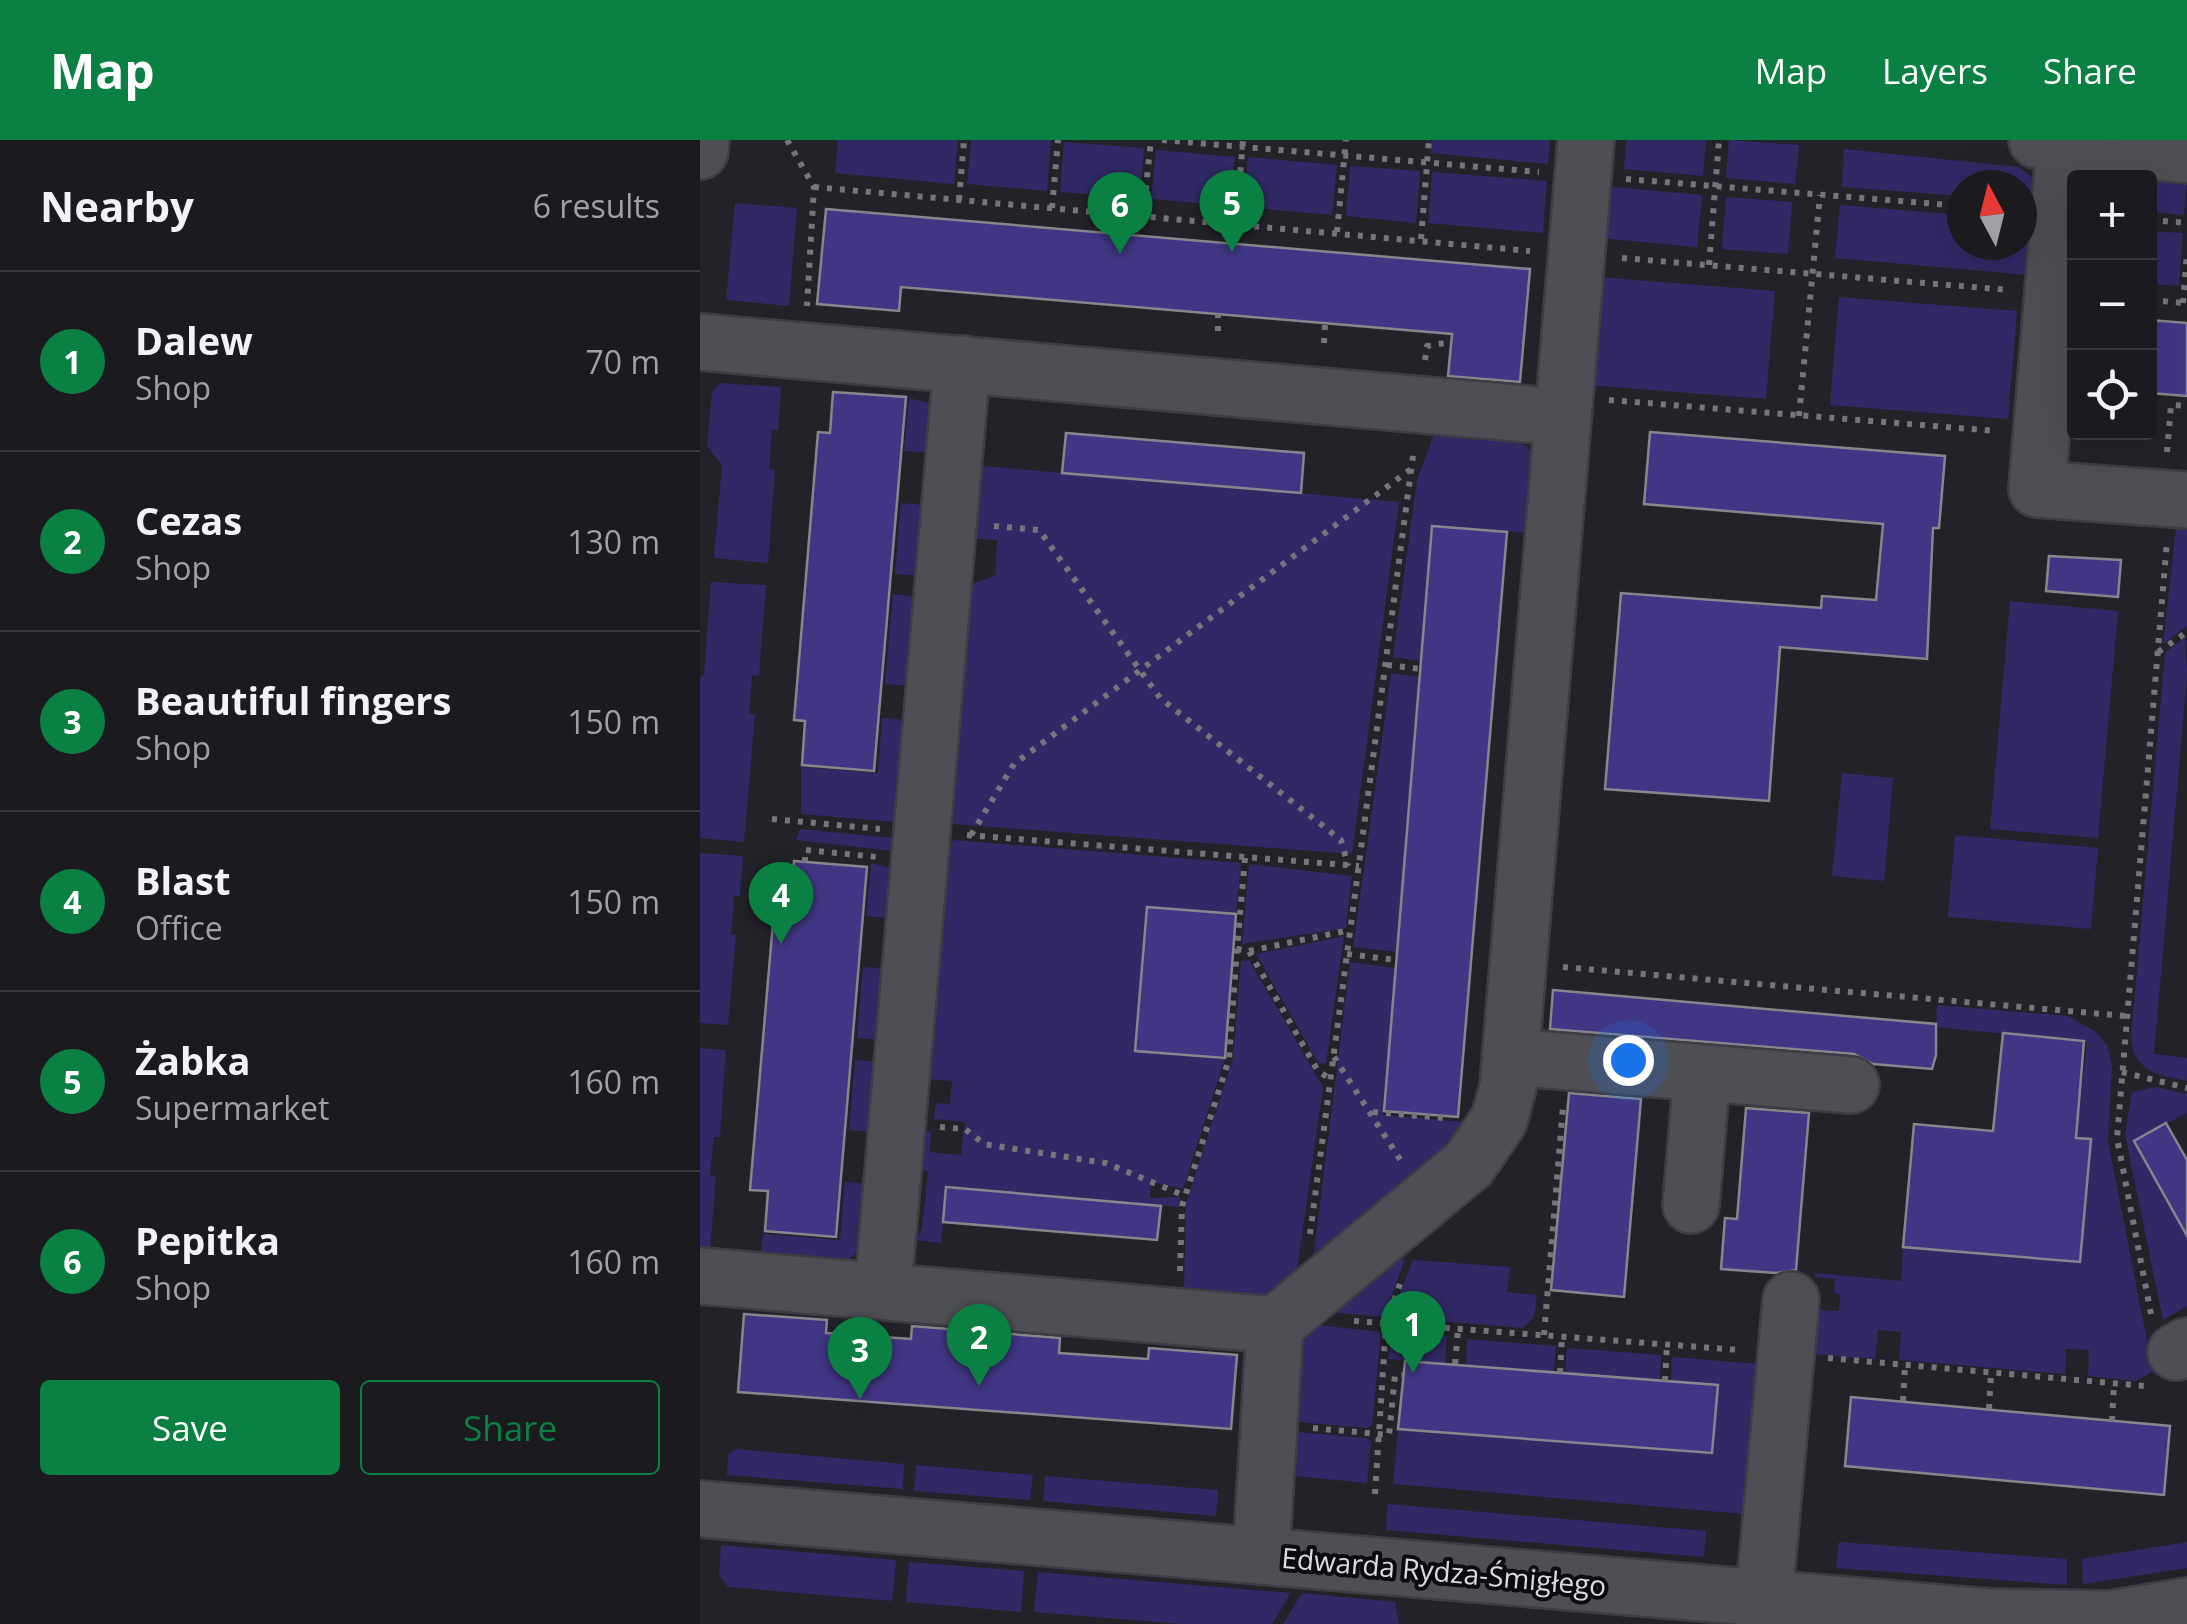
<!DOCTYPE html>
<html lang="en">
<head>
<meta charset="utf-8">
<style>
  :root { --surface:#1a1a1f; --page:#27272c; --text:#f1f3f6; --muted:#9fa1a4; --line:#38383d; --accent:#0b8043 }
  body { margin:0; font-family:"Open Sans",sans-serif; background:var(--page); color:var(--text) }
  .controls { position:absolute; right:30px; top:30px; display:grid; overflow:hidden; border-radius:10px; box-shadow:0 10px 40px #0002 }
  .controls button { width:90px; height:90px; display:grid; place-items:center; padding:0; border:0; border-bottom:2px solid var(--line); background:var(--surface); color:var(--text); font:50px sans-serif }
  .compass { position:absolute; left:1247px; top:30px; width:90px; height:90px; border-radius:50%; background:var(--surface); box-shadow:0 10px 40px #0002; rotate:353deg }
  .you { position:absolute; left:928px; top:920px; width:35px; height:35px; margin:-25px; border:8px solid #fff; border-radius:50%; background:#1a73e8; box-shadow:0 0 0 15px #1a73e833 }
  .badge { display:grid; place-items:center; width:65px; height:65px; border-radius:50%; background:var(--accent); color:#fff; font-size:32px; font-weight:700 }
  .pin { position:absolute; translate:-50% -82px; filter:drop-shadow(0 2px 5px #0008) }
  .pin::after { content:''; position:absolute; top:52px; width:35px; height:30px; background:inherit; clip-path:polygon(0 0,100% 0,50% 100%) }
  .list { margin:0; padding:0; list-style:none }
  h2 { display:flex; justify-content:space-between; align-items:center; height:130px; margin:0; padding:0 40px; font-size:42px }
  h2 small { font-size:32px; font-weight:400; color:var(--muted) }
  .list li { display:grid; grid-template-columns:65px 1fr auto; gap:30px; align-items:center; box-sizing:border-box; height:180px; padding:0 40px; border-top:2px solid var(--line) }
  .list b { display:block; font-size:38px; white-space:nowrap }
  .list p { margin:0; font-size:32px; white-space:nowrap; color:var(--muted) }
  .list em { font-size:32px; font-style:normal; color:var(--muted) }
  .actions { display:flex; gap:20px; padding:30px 40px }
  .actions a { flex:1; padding:22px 0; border:2px solid var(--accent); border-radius:10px; text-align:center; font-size:35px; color:var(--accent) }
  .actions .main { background:var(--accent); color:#fff }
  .icon { flex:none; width:55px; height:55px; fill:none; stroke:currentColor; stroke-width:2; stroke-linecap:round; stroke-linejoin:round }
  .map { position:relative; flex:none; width:1487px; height:1484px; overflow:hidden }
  header { display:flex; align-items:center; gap:60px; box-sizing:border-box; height:140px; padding:0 50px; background:var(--accent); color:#fff }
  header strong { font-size:48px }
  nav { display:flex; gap:55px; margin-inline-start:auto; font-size:35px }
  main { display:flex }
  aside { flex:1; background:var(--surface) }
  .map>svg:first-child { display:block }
  .green { fill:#312965 }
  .building { fill:#413684; stroke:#86868e; stroke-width:2.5 }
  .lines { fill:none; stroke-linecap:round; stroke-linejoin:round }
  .minor-casing { stroke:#3e3d43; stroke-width:60 }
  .path { stroke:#75757b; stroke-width:6; stroke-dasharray:5 8; stroke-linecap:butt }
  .minor { stroke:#4e4e55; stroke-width:55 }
  .labels { text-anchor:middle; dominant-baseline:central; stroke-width:8; stroke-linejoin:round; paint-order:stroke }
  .street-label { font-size:28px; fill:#dcdce0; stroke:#0c0c0f }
</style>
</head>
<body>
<header>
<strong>Map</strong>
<nav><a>Map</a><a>Layers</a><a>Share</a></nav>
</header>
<main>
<aside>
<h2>Nearby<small>6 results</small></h2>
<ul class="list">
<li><span class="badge">1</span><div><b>Dalew</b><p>Shop</p></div><em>70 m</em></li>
<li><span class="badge">2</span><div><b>Cezas</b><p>Shop</p></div><em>130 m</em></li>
<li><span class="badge">3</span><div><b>Beautiful fingers</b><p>Shop</p></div><em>150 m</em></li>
<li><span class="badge">4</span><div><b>Blast</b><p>Office</p></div><em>150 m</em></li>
<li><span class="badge">5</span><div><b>Żabka</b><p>Supermarket</p></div><em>160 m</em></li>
<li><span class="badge">6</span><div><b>Pepitka</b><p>Shop</p></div><em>160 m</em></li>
</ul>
<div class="actions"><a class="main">Save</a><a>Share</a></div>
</aside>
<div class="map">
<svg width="1487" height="1484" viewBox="0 0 1487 1484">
  <rect width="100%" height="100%" fill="#222229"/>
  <g class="green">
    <polygon points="138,0 258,0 254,44 135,33"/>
    <polygon points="271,0 351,0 347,51 267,44"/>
    <polygon points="732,0 850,0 848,24 731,13"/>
    <polygon points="926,0 1006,0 1003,36 924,29"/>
    <polygon points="1029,0 1099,5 1095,44 1026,38"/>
    <polygon points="364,2 444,8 440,58 360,52"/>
    <polygon points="1144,9 1319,27 1335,40 1336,62 1322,61 1322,45 1262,45 1262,56 1142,47"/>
    <polygon points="456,10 535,17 531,66 451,59"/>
    <polygon points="548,17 637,25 632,75 543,67"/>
    <polygon points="650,26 720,31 716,83 646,76"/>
    <polygon points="732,32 847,41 843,93 728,83"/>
    <polygon points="1411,34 1487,40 1484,75 1450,72 1450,38 1395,38"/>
    <polygon points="903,46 1002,55 997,107 899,98"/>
    <polygon points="1026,57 1092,62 1088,114 1022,109"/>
    <polygon points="35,63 97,68 89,166 26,160"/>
    <polygon points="1140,65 1262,75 1262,105 1322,105 1322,80 1332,81 1328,135 1135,118"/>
    <polygon points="1450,91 1483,93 1479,146 1450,144"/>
    <polygon points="897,137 1075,151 1066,259 888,245"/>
    <polygon points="1139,157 1317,171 1308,279 1130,265"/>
    <polygon points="20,243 81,247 78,290 72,290 69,329 75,330 68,423 14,418 22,325 7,306 12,252"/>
    <polygon points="209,258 232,264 229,313 204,311"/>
    <path d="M736 289C767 292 814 287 833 314V393L732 386 721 521 693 517 717 340Z"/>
    <polygon points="282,326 699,362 652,714 253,684 271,444 295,436 297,400 277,399"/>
    <polygon points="201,363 225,365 219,436 195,434"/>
    <polygon points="1476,389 1487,390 1487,486 1463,504"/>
    <polygon points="11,442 66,445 59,536 52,535 49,574 55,575 44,702 0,698 0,538 4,535"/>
    <polygon points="193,454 218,457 210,546 185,544"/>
    <polygon points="1310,461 1418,471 1398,698 1290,689"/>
    <path d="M1485 497 1487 536 1454 914 1487 918V941C1459 935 1434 932 1431 898L1465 513Z"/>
    <polygon points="691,533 720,537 697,812 653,807"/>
    <polygon points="182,578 199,579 206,588 199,679 195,682 101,674 101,627 178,633"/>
    <polygon points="1142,633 1193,638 1184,741 1132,736"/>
    <polygon points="100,689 192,698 197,703 193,711 96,700"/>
    <polygon points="1255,695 1398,708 1391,789 1248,777"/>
    <polygon points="254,700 541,723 536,774 447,768 435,911 525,918 483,1049 451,1042 450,1058 481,1057 478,1067 247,1047 241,1103 216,1100 222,1088 228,1031 221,1030 224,992 231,992 230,1012 261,1015 265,982 234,979 236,963 250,964 252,941 228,939 249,704"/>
    <polygon points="0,713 43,716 40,756 34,756 31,794 36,795 28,885 0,883"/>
    <polygon points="171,723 195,729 191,778 166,776"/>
    <polygon points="549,724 652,736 646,788 542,804"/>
    <polygon points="644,796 626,923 619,924 556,814"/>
    <polygon points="549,820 623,947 596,1138 571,1158 484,1150 486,1063 533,919 541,821"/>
    <polygon points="650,822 695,828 683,975 776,983 612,1129"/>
    <polygon points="163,827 187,829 181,900 157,898"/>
    <polygon points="1237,865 1368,876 1396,892 1407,905 1412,924 1408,1001 1453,1231 1436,1241 1388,1236 1389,1210 1366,1209 1365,1234 1199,1220 1201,1192 1178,1190 1175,1219 1112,1214 1116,1170 1139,1171 1140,1155 1134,1153 1135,1139 1115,1137 1115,1133 1201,1141 1203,1107 1380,1121 1390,999 1376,998 1387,902 1236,887"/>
    <polygon points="0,908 26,910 20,997 14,997 10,1035 16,1036 10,1111 0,1111"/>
    <polygon points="155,920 179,922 173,992 149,990"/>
    <polygon points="1456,947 1487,954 1487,973 1434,1001 1487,1096 1487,1166 1463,1180 1425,995 1432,952"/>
    <path d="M145 1042 169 1044C166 1071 171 1110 143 1123L68 1117 61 1110 63 1094 140 1100Z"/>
    <polygon points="705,1119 684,1177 609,1170 669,1121"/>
    <polygon points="713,1120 810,1127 807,1152 837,1155 834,1177 823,1188 691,1177"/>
    <polygon points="608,1184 681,1192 672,1285 667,1288 597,1282 601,1208"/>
    <polygon points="693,1191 747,1196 745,1224 688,1219"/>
    <polygon points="767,1199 856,1206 854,1232 766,1225"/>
    <polygon points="867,1208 961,1215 960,1240 865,1233"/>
    <polygon points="972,1217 1058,1224 1044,1374 693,1344 698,1289 1012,1313 1018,1245 971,1241"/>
    <polygon points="597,1292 666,1298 671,1301 667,1343 595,1336"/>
    <polygon points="36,1309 204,1324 203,1349 27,1335 28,1314"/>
    <polygon points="216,1325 333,1335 330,1360 214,1351"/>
    <polygon points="345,1336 518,1350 516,1376 343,1361"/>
    <polygon points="688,1364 1006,1391 1004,1417 686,1390"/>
    <polygon points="1139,1402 1367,1419 1367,1445 1136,1428"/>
    <polygon points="1487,1402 1487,1428 1383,1444 1382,1419"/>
    <polygon points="21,1405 196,1420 192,1461 28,1447 19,1434"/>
    <polygon points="209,1422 324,1431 321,1472 206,1462"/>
    <polygon points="338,1432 591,1453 572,1484 481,1484 334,1472"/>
    <polygon points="602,1453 695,1462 699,1484 583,1484"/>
  </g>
  <g class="building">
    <polygon points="126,69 830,129 820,242 748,236 752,194 201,147 199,171 117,164"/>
    <polygon points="1450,180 1487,183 1487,256 1450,253"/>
    <polygon points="133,252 206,257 174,631 102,625 105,581 94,580 118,292 130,293"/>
    <polygon points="950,292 1245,316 1239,388 1233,388 1227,519 1080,507 1069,661 905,649 921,453 1121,468 1122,456 1176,460 1183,384 944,364"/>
    <polygon points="366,293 604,313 601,353 362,333"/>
    <polygon points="732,386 807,392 758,977 684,971"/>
    <polygon points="1349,416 1421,420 1418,457 1346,451"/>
    <polygon points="94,721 167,727 136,1097 65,1091 68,1051 50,1050 75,759 91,760"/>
    <polygon points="447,767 536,774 525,918 435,911"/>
    <polygon points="853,850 1236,884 1236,915 1232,929 1173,924 1154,914 850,889"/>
    <polygon points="1303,893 1384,901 1376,998 1391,999 1380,1122 1203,1107 1214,984 1293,991"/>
    <polygon points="869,953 941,959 924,1157 851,1150"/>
    <polygon points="1046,968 1109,973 1096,1130 1076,1133 1021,1129 1025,1078 1037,1079"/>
    <polygon points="1466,983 1487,1020 1487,1096 1434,1001"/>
    <polygon points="246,1047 461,1066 457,1100 243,1082"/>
    <polygon points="44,1174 127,1180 126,1193 211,1199 212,1186 360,1198 359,1213 448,1219 449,1208 537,1215 531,1289 38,1252"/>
    <polygon points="705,1221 1018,1245 1012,1313 698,1289"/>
    <polygon points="1151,1257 1470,1286 1464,1355 1145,1326"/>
  </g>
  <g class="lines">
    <g class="minor-casing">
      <g id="minor">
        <polyline points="1337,0 1487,15"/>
        <polyline points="1365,3 1337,349 1487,360"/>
        <polyline points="0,11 1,0"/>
        <polyline points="0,202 862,277"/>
        <polyline points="811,917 1151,945"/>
        <polyline points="991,1065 1002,934"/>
        <polyline points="0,1136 575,1185 769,1024 799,980 808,947 886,0"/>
        <polyline points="183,1149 262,224"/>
        <polyline points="1476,1212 1487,1206"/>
        <polyline points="0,1369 1288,1477 1410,1479 1487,1466"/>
        <polyline points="561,1416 575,1185"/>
        <polyline points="1064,1458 1091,1160"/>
      </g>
    </g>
    <g class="path">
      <polyline points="87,0 114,47 107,166"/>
      <polyline points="462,0 839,32"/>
      <polyline points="926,39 1262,66"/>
      <polyline points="114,47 830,111"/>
      <polyline points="259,60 264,0"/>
      <polyline points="352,68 358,0"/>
      <polyline points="443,76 451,0"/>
      <polyline points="1450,80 1487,83"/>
      <polyline points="536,84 543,0"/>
      <polyline points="637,92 646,0"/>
      <polyline points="721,99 729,0"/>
      <polyline points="922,118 1309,150"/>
      <polyline points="1009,125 1019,0"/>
      <polyline points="1450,160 1483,163"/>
      <polyline points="1483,163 1487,113"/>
      <polyline points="518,191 518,174"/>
      <polyline points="624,203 625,184"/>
      <polyline points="725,220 727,206 751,202"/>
      <polyline points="909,260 1296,291"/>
      <polyline points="1099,276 1120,55"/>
      <polyline points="1467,312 1471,265 1487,266"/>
      <polyline points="294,386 339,390 460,558 641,700 648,726"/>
      <polyline points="1458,512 1487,492"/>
      <polyline points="687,525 721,529"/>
      <polyline points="72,679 180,689"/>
      <polyline points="267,695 659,726"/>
      <polyline points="271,695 314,624 711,329"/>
      <polyline points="545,718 537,809 549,811 618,931 630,939"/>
      <polyline points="105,722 105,710 177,717"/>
      <polyline points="549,811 650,790"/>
      <polyline points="647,814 696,820"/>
      <polyline points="863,827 1426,876"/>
      <polyline points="634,917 703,1024"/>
      <polyline points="1422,932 1487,948"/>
      <polyline points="673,972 745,978"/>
      <polyline points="240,987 265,989 284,1004 406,1023 485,1056"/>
      <polyline points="610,1094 714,308"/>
      <polyline points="480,1131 482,1066 529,919 537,809 533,809"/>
      <polyline points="1451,1174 1417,998 1467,401"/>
      <polyline points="654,1181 1040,1210"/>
      <polyline points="844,1195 863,967"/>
      <polyline points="1128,1218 1445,1246"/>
      <polyline points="755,1224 758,1190"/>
      <polyline points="860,1233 862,1196"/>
      <polyline points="965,1241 967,1204"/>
      <polyline points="1203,1261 1205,1227"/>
      <polyline points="1289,1269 1291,1233"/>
      <polyline points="1412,1281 1414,1244"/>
      <polyline points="613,1288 689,1295 695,1235 703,1235"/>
      <polyline points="675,1354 686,1184 700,1144"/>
    </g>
    <use href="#minor" class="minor"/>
  </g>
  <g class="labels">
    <g class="street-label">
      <text transform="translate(744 1431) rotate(5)">Edwarda Rydza-Śmigłego</text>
    </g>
  </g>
</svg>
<div class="controls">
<button>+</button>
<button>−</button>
<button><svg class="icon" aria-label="locate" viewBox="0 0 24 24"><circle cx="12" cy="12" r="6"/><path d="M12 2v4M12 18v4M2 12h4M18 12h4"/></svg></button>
</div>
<svg class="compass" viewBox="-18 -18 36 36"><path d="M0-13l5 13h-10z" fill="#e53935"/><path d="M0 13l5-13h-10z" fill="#9fa1a4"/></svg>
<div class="you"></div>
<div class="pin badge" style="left:713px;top:1233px">1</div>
<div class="pin badge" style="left:279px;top:1246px">2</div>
<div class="pin badge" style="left:160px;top:1259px">3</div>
<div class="pin badge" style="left:81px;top:804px">4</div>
<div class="pin badge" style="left:532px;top:112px">5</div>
<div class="pin badge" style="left:420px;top:114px">6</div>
</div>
</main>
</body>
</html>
